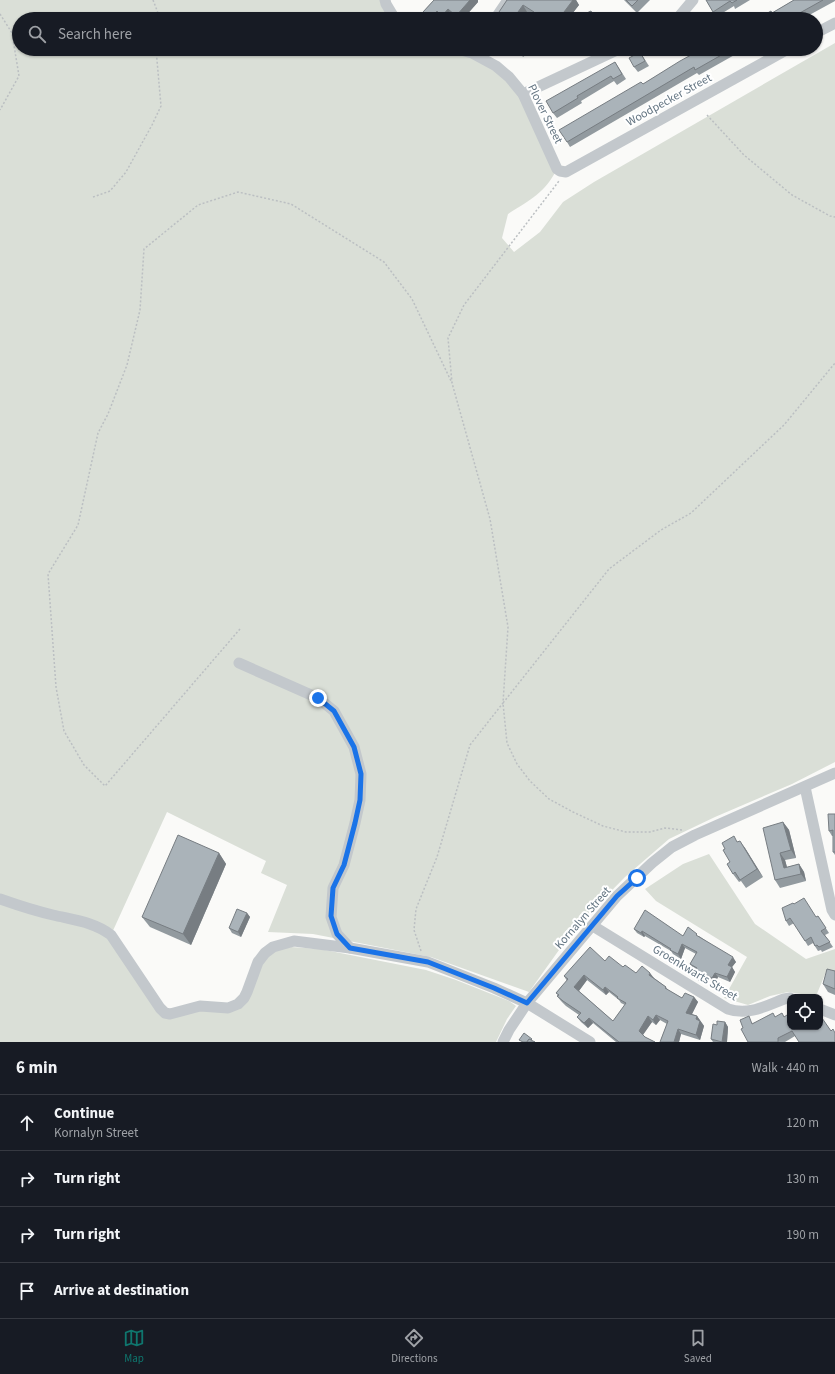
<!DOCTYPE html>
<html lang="en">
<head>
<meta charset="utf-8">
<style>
  :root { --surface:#171b24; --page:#242831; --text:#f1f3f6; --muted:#9ea1a6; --line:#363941; --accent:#0f766e }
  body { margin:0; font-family:"Source Sans 3",sans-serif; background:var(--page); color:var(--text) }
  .controls { position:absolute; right:12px; bottom:12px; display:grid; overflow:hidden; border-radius:8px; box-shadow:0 1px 3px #0004 }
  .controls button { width:36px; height:36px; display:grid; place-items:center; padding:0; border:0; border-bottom:1px solid var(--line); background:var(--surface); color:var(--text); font:20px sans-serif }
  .stop { position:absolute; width:12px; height:12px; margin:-9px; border:3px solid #1a73e8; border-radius:50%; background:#fff }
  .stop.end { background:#1a73e8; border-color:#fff; box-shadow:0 1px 4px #0008 }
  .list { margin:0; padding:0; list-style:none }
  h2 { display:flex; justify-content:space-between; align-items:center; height:52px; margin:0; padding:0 16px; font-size:17px }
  h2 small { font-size:13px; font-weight:400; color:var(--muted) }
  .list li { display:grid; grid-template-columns:26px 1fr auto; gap:12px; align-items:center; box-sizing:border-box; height:56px; padding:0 16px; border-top:1px solid var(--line) }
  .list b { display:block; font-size:15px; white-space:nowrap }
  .list p { margin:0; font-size:13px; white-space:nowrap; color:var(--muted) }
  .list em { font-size:13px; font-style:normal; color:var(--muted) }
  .icon { flex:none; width:22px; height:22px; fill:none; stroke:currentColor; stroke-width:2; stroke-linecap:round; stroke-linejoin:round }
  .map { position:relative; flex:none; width:835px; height:1042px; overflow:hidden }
  .search { position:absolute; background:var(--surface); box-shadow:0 1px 3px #0004; left:12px; right:12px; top:12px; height:44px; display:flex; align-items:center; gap:10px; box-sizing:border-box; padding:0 14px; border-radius:22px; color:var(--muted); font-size:15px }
  .sheet { height:276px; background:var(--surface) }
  nav { display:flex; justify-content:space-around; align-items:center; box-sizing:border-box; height:56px; border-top:1px solid var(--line); background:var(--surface); font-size:11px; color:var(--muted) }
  nav a { display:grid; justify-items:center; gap:2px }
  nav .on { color:var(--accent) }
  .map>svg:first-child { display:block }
  .green { fill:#dadfd7 }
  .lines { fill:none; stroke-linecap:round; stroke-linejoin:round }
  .path { stroke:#bbbfc2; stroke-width:1.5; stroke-dasharray:2 2; stroke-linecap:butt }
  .minor { stroke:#c3c8cc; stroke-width:11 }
  .wall { fill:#929a9f; fill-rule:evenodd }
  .shaded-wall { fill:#777d82 }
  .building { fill:#aab3b9; stroke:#777d82; fill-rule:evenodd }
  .route { stroke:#1a73e8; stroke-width:5 }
  .labels { text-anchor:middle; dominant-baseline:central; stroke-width:4; stroke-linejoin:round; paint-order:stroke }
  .street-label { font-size:12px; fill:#657683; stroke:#fff }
</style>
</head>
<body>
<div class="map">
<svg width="835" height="1042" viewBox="0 0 835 1042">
  <rect width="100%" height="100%" fill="#fafaf8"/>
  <g class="green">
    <path d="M0 0H385L395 19H19V49H458L509 77 557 169C544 194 531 199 508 214L502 238 514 252 540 232 563 202 594 182 835 43V762L792 784 715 817 669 839 625 877 574 929 529 992 431 957 313 934 268 932 287 885 261 873 266 861 167 812 111 935 165 1013 238 1004 265 953 291 947 320 949 426 970 456 980 509 1001 516 1006 507 1019 496 1042H0Z"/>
    <polygon points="709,854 755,924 806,959 835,949 835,975 826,972 816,996 811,994 808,995 788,992 770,996 748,1005 724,998 747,957 656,901 645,889 683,864"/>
  </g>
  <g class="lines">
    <g class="path">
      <polyline points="153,0 158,13 157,19"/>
      <polyline points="0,14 12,33 19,76 0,110"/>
      <polyline points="707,115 744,155 792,195 830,216 835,217"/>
      <polyline points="93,197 110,191 126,172 152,125 161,106 156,49"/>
      <polyline points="240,629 105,786 84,765 64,731 56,687 48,574 78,525 98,433 108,414 127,365 140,310 144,249 198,205 238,192 291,204 384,262 412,299 452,383"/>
      <polyline points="682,830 665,828 650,832 626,832 603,826 573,812 549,799 530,781 517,764 507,743 503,703 609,569 661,530 691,513 784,425 835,363"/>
      <polyline points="421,951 414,930 416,909 437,857 470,745 503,703 508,627 490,519 452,383 448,338 464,305 559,181"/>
    </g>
    <g class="minor">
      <polyline points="385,0 386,4 395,19"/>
      <polyline points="495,19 508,0"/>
      <polyline points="677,19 693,0"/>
      <polyline points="816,33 835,23"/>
      <polyline points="458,49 472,53 496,66 509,77 523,94 557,169 560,171 566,172 788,49"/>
      <polyline points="523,94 619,49"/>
      <polyline points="239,663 318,698 334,711 354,747 361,774 360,800 355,823 344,865 333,888 331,917 337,934 350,948"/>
      <polyline points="805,787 832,910 835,915"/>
      <path d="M0 899C17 905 35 911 53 915 74 920 94 922 111 935L160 1008 165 1013 170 1014 200 1006 228 1008 238 1004 244 998 247 992 258 962 265 953 273 947 294 941 350 948 428 962 494 988 527 1003 590 1042"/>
      <path d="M593 926 728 1009C748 1016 766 1006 784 999L790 998"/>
      <polyline points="820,1009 835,1015"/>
      <polyline points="503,1042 509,1030 527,1003 617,896 652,863 672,847 695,835 835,773"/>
    </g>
  </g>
  <g class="wall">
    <polygon points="434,0 478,0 478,2 463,19 456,19 452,15 449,19 443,19 442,18 440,19 428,19 423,12"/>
    <polygon points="507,0 576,0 579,5 568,19 539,19 527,12 522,19 504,19 499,12"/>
    <polygon points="624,0 650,0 637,13"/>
    <polygon points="706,0 750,0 735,9 734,6 716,17"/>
    <polygon points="794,0 835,0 835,1 802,19 757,19 772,13"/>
    <polygon points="518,49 531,49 532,50 523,57"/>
    <polygon points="539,49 549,49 543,54"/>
    <polygon points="669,49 677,49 672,52"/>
    <polygon points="702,49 745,49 699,75 697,73 570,147 567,142 643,84"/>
    <polygon points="640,52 649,66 638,72 634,67"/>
    <polygon points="615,62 626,79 617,85 614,81 581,101 582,103 557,118 553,113"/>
    <polygon points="835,814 835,855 833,852 833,836 832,836 829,831"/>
    <polygon points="783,822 789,830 796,858 785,860 787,867 799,864 804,872 806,881 780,888 775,880"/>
    <polygon points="738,842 745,848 763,877 746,888 741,881 739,882 733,874 730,862"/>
    <polygon points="219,853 226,864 191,945 150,927 142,917"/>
    <polygon points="794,904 816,917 818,916 829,933 825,935 833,947 822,952 821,950 818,951 813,943 808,946 794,923 789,926 786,921"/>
    <polygon points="247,913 250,917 241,937 232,933 229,928"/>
    <polygon points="634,929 683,936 699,936 736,962 732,967 735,972 730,982 718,977 715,983 705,977 703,983 696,979 693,975 696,970 693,968 690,964 696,954 685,948 681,959 673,954 671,951 645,936 644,937 637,933"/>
    <path d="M605 961 623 967 636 973 654 978 666 987 668 990 682 998 694 997 698 1002 692 1014 697 1016 704 1026 700 1040 681 1034 679 1042H660L667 1024 660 1020 656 1025 652 1022 643 1035 645 1037 655 1042H616L593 1023 588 1028 581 1022 577 1017 579 1015 566 1006 561 1001 557 996 558 995 556 993 567 981 564 976ZM587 980 606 995 609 992 619 1000 621 1003 625 1005 613 1021 579 991Z"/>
    <polygon points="835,971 835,995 828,992 823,984"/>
    <polygon points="776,1017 790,1027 831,1030 795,1036 785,1042 748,1042 753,1022 753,1023"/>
    <polygon points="725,1022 728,1027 727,1042 713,1042 711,1039 717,1025"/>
  </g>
  <g class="shaded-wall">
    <polygon points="470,0 478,0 478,2 463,19 458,19 456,16"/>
    <polygon points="573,0 576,0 579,5 568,19 563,19 561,16"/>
    <polygon points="523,5 527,12 522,19 513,19"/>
    <polygon points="448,9 452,15 449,19 444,19 442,16"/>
    <polygon points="437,11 442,18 440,19 430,19"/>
    <polygon points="783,822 789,830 796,858 791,850"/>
    <polygon points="740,841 745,848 763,877 757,869"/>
    <polygon points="219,853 226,864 191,945 183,934"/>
    <polygon points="780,853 785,860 789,875 784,868"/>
    <polygon points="799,864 804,872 806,881 801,874"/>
    <polygon points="247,913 250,917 241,937 238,932"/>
    <polygon points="642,931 645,936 644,937 641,933"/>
    <polygon points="682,944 685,948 681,959 678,954"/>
    <polygon points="733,957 736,962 732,967 735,972 730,982 727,977 728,965"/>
    <polygon points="650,973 654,978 652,980 649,975"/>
    <polygon points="702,973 705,977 703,983 700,979"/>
    <polygon points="715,973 718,977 715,983 712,978"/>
    <polygon points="584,975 587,980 578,992 574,987"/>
    <polygon points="605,987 609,992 606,995 603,990"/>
    <polygon points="694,997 698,1002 690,1018 686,1013"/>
    <polygon points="656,1015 660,1020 656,1025 653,1020"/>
    <polygon points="648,1016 652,1022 642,1036 639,1031"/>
    <polygon points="697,1016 704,1026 700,1040 696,1035 696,1019"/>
    <polygon points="589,1018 593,1023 588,1028 584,1023"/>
    <polygon points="725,1022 728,1027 727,1042 722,1042"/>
    <polygon points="678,1029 681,1034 679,1042 674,1042"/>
  </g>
  <g class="building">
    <polygon points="434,0 470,0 456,16 448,9 442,16 437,11 430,19 423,12"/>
    <polygon points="507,0 573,0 561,16 558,19 540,19 534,12 523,5 513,19 508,19 499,12"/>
    <polygon points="626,0 638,0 632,6"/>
    <polygon points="706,0 737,0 732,3 730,1 713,12"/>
    <polygon points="794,0 823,0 789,19 787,18 785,19 757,19 771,11 772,13"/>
    <polygon points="591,11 595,19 574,19"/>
    <polygon points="702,13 706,19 694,19 693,18"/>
    <polygon points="518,49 523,49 520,51"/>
    <polygon points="702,49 732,49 695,70 694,67 567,142 559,130 641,82 643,84 680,61"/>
    <polygon points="640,52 645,61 634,67 629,58"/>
    <polygon points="615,62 622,74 613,79 611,76 577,96 578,98 553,113 546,101"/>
    <polygon points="828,814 835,814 835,852 833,852 833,830 829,831"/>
    <polygon points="783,822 791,850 780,853 784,868 799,864 801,874 775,880 763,828"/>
    <polygon points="178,835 219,853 183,934 142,917"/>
    <polygon points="734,836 737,842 740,841 757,869 740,880 735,872 733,874 727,864 730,862 723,850 725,849 722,843"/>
    <polygon points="804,898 816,917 818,916 826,928 821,931 830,942 819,947 817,945 815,946 811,937 805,941 790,918 786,921 782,908 793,903 794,904"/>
    <polygon points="237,909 247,913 238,932 229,928"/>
    <polygon points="645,910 683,936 688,927 697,934 696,935 733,957 728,965 732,967 727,977 715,973 712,978 702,973 700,979 693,975 697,968 690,964 697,952 682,944 678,954 670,950 671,949 642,931 641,933 634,929"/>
    <path d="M590 947 605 961 609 956 623 967 625 965 636 973 642 966 650 973 649 975 666 987 665 988 682 998 685 993 694 997 686 1013 697 1016 696 1019 700 1021 696 1035 678 1029 674 1042H660L668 1021 656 1015 653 1020 648 1016 639 1031 645 1037 655 1042H619L589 1018 584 1023 577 1017 581 1013 563 1001 557 996 559 995 556 993 568 979 564 976ZM584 975 603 990 605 987 618 997 617 998 626 1003 613 1021 574 987Z"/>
    <polygon points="827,969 835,971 835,989 823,984"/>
    <polygon points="773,1013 775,1017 782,1013 784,1017 790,1013 790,1027 820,1027 820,1017 822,1018 831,1031 833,1029 835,1033 835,1042 799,1042 792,1031 778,1038 778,1042 748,1042 741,1029 743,1028 740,1020 749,1016 752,1024"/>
    <polygon points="717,1021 725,1022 722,1042 711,1039 713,1024 717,1025"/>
    <polygon points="524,1033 532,1039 531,1040 529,1039 527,1042 523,1042 519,1040"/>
    <polygon points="529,1039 535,1042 527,1042"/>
  </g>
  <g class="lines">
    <polyline class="route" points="318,698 334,711 354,747 361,774 360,800 355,823 344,865 333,888 331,916 337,934 350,948 428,962 494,988 527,1003 617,896 637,878"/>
  </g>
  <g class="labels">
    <g class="street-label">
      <text transform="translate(669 100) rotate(-29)">Woodpecker Street</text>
      <text transform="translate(545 114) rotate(64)">Plover Street</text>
      <text transform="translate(583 918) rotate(-49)">Kornalyn Street</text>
      <text transform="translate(695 973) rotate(31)">Groenkwarts Street</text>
    </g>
  </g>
</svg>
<div class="controls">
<button><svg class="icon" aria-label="locate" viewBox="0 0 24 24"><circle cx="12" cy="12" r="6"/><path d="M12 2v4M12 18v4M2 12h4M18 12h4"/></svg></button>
</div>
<div class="stop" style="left:637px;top:878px"></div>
<div class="stop end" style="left:318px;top:698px"></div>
<div class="search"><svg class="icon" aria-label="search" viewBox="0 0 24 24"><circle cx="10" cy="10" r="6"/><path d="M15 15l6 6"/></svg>Search here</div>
</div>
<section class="sheet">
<h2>6 min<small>Walk · 440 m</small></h2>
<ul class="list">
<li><svg class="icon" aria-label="ahead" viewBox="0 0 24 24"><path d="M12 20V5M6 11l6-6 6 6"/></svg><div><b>Continue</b><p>Kornalyn Street</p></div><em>120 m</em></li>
<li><svg class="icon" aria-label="right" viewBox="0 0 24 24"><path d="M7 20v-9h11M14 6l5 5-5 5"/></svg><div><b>Turn right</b></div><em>130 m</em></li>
<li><svg class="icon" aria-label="right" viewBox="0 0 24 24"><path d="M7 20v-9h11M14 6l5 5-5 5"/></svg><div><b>Turn right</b></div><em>190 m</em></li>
<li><svg class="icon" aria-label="arrive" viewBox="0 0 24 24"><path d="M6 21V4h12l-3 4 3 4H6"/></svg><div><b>Arrive at destination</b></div></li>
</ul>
</section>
<nav>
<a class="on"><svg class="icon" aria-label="map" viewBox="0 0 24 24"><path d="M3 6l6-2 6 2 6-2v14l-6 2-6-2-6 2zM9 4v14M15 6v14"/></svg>Map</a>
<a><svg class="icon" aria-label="directions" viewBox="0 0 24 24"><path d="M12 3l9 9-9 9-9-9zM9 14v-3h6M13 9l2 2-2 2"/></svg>Directions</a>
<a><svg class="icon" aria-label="saved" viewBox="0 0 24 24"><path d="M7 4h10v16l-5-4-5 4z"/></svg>Saved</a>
</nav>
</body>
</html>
